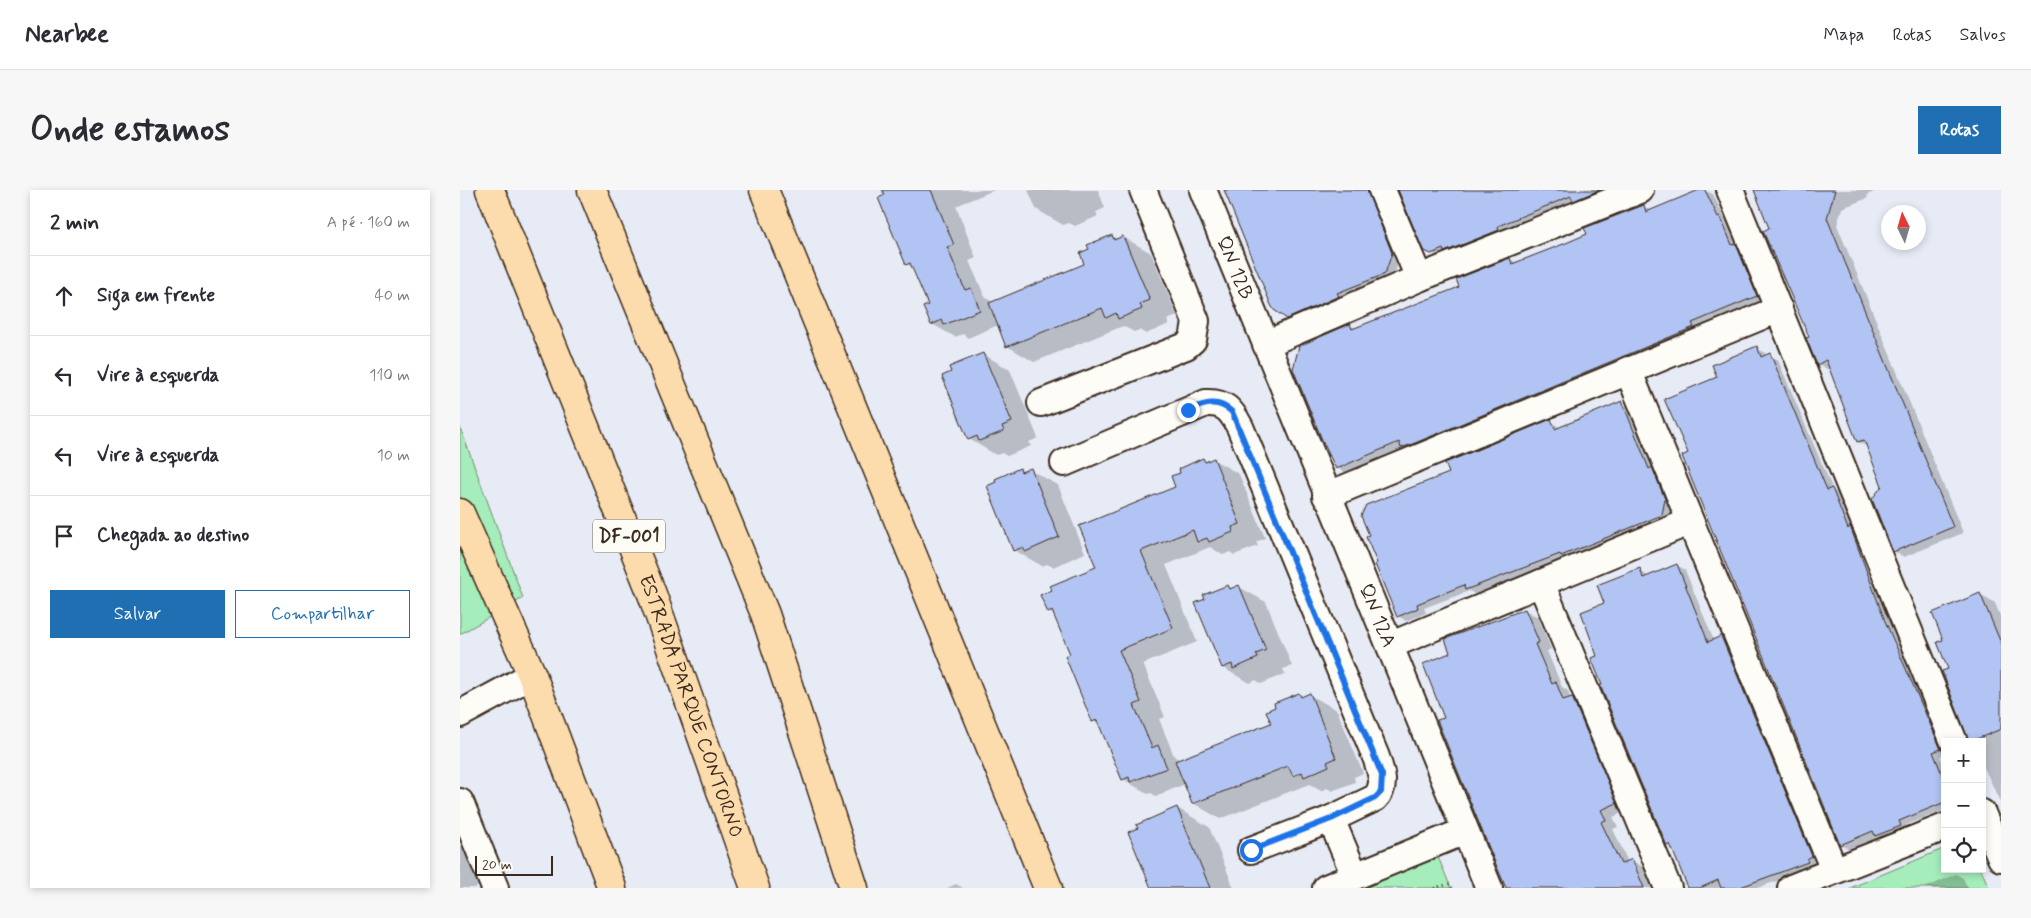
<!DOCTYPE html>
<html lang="pt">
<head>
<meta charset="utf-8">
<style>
  :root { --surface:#fff; --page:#f7f7f7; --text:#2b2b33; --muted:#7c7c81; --line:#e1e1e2; --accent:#1f6fb2 }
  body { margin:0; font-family:Mynerve,sans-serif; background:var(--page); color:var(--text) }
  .controls { position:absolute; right:15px; bottom:15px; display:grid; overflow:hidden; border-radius:0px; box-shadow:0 2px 8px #0003 }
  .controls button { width:45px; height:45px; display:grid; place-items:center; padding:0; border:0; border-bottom:1px solid var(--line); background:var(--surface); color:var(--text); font:25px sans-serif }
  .compass { position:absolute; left:1421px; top:15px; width:45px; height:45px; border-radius:50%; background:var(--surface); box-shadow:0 2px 8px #0003; rotate:355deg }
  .scale { position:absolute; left:15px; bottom:12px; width:78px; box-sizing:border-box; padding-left:5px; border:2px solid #3b2a1e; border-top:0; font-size:14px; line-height:18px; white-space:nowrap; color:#3b2a1e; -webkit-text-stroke:4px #fdfcf7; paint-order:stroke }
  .stop { position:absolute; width:15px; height:15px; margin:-11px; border:4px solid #1a73e8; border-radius:50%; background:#fff }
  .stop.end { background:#1a73e8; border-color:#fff; box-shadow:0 1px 5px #0008 }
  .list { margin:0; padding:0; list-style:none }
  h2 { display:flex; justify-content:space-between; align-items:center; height:65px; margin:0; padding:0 20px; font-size:21px }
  h2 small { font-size:16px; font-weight:400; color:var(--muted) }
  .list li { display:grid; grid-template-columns:32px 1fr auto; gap:15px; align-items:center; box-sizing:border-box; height:80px; padding:0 20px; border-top:1px solid var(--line) }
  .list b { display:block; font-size:19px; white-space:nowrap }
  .list em { font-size:16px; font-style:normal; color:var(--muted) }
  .actions { display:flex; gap:10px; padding:15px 20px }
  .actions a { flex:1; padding:11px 0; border:1px solid var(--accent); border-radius:0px; text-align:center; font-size:18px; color:var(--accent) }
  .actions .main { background:var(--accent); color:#fff }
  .icon { flex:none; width:28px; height:28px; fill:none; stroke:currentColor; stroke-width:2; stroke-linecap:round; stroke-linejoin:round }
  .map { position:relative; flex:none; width:1541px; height:698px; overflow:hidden; border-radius:0px }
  header { display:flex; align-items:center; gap:30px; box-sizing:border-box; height:70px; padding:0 25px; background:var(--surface); border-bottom:1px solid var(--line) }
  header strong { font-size:24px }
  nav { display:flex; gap:28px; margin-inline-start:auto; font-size:18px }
  .intro { display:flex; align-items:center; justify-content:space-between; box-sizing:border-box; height:120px; padding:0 30px }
  h1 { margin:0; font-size:35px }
  .button { padding:12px 22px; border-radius:0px; background:var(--accent); color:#fff; font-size:18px; font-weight:700 }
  main { display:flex; gap:30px; padding:0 30px }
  aside { flex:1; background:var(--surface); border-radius:0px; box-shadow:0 2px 8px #0003 }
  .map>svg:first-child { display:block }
  .green { fill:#a5edbb; stroke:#708c6c }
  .shadow { fill:#0003 }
  .building { fill:#b1c4f3; stroke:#3b2a1e }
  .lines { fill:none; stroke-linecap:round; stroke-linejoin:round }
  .minor-casing { stroke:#3b2a1e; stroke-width:30 }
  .major-casing { stroke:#3b2a1e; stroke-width:31 }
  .highway-casing { stroke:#3b2a1e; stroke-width:31 }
  .path { stroke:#3b2a1e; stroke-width:3; stroke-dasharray:1 4; stroke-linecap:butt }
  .minor { stroke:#fdfcf7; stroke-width:26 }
  .major { stroke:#fcdcac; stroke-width:28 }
  .highway { stroke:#fcdcac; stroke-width:28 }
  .route { stroke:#1a73e8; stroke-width:6 }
  .labels { text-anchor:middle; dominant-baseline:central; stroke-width:5; stroke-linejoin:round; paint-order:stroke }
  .shield { fill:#fdfcf7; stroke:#75695f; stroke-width:1 }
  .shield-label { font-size:19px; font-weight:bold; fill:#3b2a1e }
  .street-label { font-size:20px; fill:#3b2a1e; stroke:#fdfcf7 }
</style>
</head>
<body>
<header>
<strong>Nearbee</strong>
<nav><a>Mapa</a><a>Rotas</a><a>Salvos</a></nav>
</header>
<div class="intro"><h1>Onde estamos</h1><a class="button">Rotas</a></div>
<main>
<aside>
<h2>2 min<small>A pé · 160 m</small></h2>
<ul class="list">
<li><svg class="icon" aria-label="ahead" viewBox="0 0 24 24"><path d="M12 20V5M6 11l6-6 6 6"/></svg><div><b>Siga em frente</b></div><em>40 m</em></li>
<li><svg class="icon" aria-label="left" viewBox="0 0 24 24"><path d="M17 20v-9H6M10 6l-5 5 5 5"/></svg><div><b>Vire à esquerda</b></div><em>110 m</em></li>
<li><svg class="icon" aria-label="left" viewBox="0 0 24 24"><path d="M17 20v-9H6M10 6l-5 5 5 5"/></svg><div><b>Vire à esquerda</b></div><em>10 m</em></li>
<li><svg class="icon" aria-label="arrive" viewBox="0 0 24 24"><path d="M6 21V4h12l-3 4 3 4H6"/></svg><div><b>Chegada ao destino</b></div></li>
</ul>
<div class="actions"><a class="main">Salvar</a><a>Compartilhar</a></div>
</aside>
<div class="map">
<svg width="1541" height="698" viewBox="0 0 1541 698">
  <rect width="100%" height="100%" fill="#e6ebf6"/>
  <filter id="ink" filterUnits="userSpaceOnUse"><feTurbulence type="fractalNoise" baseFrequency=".02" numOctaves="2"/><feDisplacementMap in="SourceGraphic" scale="10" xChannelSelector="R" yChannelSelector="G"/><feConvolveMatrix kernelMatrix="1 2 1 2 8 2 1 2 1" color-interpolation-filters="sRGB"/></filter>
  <g filter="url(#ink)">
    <g class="green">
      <polygon points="0,237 63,408 0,444"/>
      <polygon points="1485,658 1485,679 1521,679 1529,698 1390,698"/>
      <polygon points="978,667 991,698 899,698"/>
    </g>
    <g class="shadow">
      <polygon points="421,0 534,0 496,16 516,68 509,71 525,107 534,113 626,75 652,46 658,49 663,47 691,63 717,126 707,130 709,134 686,144 679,140 674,142 663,136 574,172 547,156 538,135 508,148 503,144 495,147 472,134 470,115 453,77 447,74"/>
      <polygon points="568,0 638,0 645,18 636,22 638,26 615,36 609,33 603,35 576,19"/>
      <polygon points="766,0 917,0 940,68 933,88 836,133 827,128"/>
      <polygon points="940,0 1147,0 981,68 964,59"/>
      <polygon points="1242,0 1253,4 1266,31 1269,33 1305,111 951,263 944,258 886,283 877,278 890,135 896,139 1001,98 1050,69 1057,73 1106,54 1184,17 1192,21"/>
      <polygon points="1295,0 1418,0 1407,5 1408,8 1382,18 1377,35 1503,343 1444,367 1434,361 1424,296 1408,257 1398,252 1371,179 1369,180 1358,174 1350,148 1304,42 1311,39"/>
      <polygon points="1296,158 1305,163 1306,166 1310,165 1318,170 1373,300 1380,304 1398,342 1433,437 1485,555 1485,565 1480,566 1485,577 1485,620 1446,635 1449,640 1424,650 1418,647 1389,659 1381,654 1229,264 1259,188"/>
      <polygon points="523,164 550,180 578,248 569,252 571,256 547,266 542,263 536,265 509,249"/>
      <polygon points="1162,213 1170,218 1195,281 1200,283 1213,314 1210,329 1015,404 1009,401 964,418 966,423 946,431 938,426 990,283 1091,231 1100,238"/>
      <polygon points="743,270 748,272 754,270 779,284 805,348 796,352 798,356 774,365 770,362 763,365 750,357 706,375 737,452 683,474 705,527 699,529 714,566 720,570 812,533 839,504 844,507 850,505 877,520 903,583 894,587 895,592 872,601 867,598 861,601 849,594 760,629 733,613 725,594 696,606 691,603 688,604 663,589 640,534 633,531 611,464 595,426 589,422 717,298 722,283"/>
      <polygon points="560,280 564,282 570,280 598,295 625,363 593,377 587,374 582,376 554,360"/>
      <polygon points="1217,375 1225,380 1254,451 1261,448 1270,452 1360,671 1355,673 1356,677 1297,698 1229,698 1213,658 1208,655 1143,495 1139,466 1146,414 1179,380 1189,387"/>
      <polygon points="768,396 773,399 779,397 806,412 832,476 823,479 825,484 801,494 796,490 790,493 763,478"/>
      <polygon points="1520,404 1535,413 1541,428 1541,614 1522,573 1522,552 1514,552 1509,548 1490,479 1484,450"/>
      <polygon points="1065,420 1078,427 1091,459 1087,461 1102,497 1108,501 1111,509 1124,515 1168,620 1153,627 1158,637 1153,639 1168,672 1172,671 1185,678 1193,698 1048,698 986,529 992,464"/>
      <polygon points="717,618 749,637 774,698 692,698"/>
      <polygon points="0,656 8,661 21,695 15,698 0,698"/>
      <polygon points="1496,684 1503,688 1508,698 1465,698"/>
      <polygon points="496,694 503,698 487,698"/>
    </g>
    <g class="building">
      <polygon points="423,0 471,0 494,55 487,57 505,100 511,98 520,120 484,135 482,130 471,135 463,117 468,115 450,73 446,75 418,8 425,5"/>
      <polygon points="764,0 907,0 932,63 925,84 877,103 879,106 827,129 814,120 811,115"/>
      <polygon points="938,0 1139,0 1113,11 1111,6 1038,36 1039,40 984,62 983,59 971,64 963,60"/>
      <polygon points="1239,0 1245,0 1258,27 1260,26 1272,55 1276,54 1297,106 1232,133 1234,137 955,253 941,258 939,252 876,279 863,252 833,179 839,156 890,134 892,139 999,97 996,89 1050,68 1052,74 1106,53 1127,44 1124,38 1184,15 1186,22"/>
      <polygon points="1294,0 1375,0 1367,28 1493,337 1433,362 1412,309 1422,296 1404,250 1397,252 1366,170 1357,175 1346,148 1349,147 1303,41 1309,38"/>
      <polygon points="652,45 654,50 663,46 690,110 680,114 682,119 658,129 656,123 646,128 642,118 546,157 529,113 624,74 620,63 629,59 627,55"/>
      <polygon points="1297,156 1301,167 1310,163 1367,300 1372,298 1388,339 1390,336 1425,431 1481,559 1473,562 1485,591 1485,612 1439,631 1441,636 1415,646 1413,641 1380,655 1222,266 1228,263 1204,209 1257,187 1252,175"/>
      <polygon points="523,163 552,232 542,236 544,241 519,251 517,246 508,250 482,186 491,182 489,177"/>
      <polygon points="1162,211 1189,279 1192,277 1205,309 1202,325 1101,366 1100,364 1005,400 1004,395 957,414 958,418 937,427 915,374 917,373 906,347 909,345 901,326 906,315 989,283 985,273 1091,229 1095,239"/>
      <polygon points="743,268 745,272 754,268 780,334 772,337 773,342 749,352 747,348 737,352 733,340 681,361 713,438 659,460 681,512 674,515 692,558 698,555 707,578 670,592 669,587 662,590 637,530 632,532 605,466 610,464 592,421 588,423 580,405 592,400 590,396 636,377 619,336 715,297 711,286 720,283 719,279"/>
      <polygon points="560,278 561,282 571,278 599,347 565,362 563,357 553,361 527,296 536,292 535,289"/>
      <polygon points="1217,374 1248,452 1261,446 1352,666 1347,669 1348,672 1278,698 1261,698 1258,690 1240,698 1228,698 1210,654 1207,656 1140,495 1142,495 1131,468 1137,466 1121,422 1144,413 1137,395 1180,378 1183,388"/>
      <polygon points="768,395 770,399 779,395 806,460 796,464 798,468 773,479 772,474 762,478 735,413 745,409 743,405"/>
      <polygon points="1520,403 1541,453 1541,539 1512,551 1510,548 1508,549 1482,481 1488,479 1477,452 1483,450 1472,423"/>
      <polygon points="1065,419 1079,452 1075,454 1092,494 1096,492 1103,510 1112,507 1157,613 1141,620 1146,630 1141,632 1161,674 1172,669 1184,698 1046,698 1032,665 977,530 984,528 963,474 990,463 985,449"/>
      <polygon points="839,503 841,507 850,503 876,568 867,572 869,576 844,587 842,582 833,586 828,576 732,614 715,571 811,533 806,521 815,517 814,513"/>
      <polygon points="717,617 750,698 691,698 668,642 678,638 676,635"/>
    </g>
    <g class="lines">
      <g class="minor-casing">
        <g id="minor">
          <path id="s1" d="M743 0 1029 698"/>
          <polyline points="922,0 959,88"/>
          <polyline points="1270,0 1494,552"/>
          <polyline points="806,154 959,88 1180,0"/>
          <polyline points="1168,180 1374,680"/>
          <polyline points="581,213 726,156 733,150 736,131 683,0"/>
          <path d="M604 273 746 213C765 212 771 220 780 237L916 567C921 582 927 596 915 608L871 629 791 660"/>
          <polyline points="866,306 1319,119"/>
          <polyline points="1081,393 1208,698"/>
          <polyline points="931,455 1229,332"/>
          <polyline points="0,524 72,485"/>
          <polyline points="0,612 35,698"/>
          <polyline points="1522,623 1541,668"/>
          <polyline points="871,629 895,686"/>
          <polyline points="866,698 1005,641"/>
          <polyline points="1331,698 1485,637"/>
        </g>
      </g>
      <g class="major-casing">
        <g id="major">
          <polyline points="304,0 588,698"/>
          <polyline points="0,323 72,485 152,698"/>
        </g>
      </g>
      <g class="highway-casing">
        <g id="highway">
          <path id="s2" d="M30 0 192 404 295 698"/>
          <polyline points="132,0 305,424 394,698"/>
        </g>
      </g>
      <polyline class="path" points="974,698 990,694 992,698"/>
      <use href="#minor" class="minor"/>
      <use href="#major" class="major"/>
      <use href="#highway" class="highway"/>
    </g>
  </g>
  <g class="lines" filter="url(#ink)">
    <path class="route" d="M728 220C746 213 758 209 772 222L922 585 921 602 915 608 871 629 791 660"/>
  </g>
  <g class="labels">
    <rect class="shield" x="133" y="329.5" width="72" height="33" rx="4"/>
    <g class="shield-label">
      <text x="169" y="346">DF-001</text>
    </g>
    <g class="street-label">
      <text stroke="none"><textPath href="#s1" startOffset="84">QN 12B</textPath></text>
      <text stroke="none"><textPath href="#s1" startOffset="460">QN 12A</textPath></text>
      <text stroke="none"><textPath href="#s2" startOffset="554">ESTRADA PARQUE CONTORNO</textPath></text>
    </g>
  </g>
</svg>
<div class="controls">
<button>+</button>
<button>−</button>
<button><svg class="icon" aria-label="locate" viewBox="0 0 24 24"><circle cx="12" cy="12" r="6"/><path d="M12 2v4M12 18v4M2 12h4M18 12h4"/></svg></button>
</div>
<svg class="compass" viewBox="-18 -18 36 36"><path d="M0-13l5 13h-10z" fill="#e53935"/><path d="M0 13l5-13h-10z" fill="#7c7c81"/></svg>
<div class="scale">20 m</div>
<div class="stop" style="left:791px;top:660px"></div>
<div class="stop end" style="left:728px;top:220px"></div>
</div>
</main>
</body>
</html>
